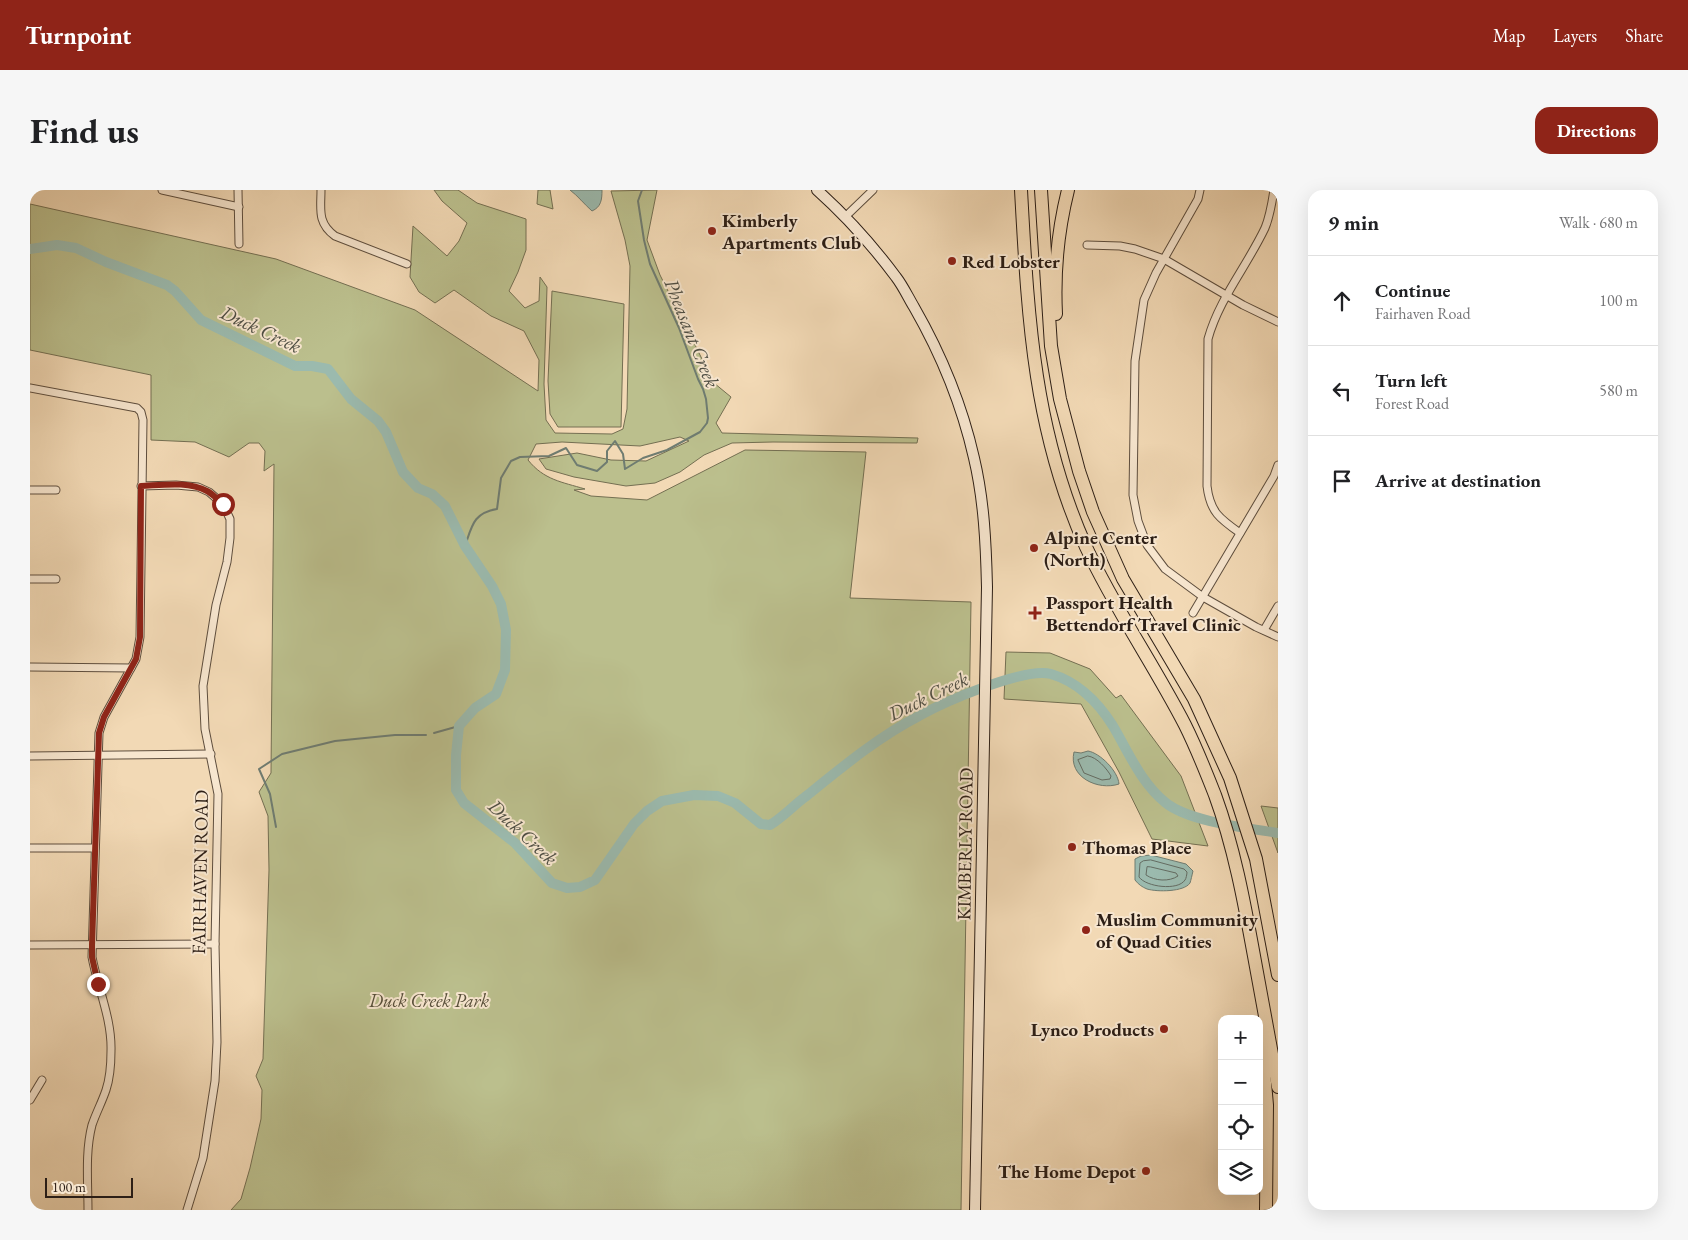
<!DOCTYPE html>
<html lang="en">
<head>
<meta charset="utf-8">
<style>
  :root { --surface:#fff; --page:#f6f6f6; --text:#202124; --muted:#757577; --line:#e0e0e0; --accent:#8f2418 }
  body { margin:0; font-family:"EB Garamond",serif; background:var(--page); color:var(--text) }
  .controls { position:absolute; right:15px; bottom:15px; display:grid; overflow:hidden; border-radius:10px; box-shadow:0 5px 20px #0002 }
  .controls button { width:45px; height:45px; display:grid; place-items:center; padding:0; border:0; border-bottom:1px solid var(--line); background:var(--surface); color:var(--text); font:25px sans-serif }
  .scale { position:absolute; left:15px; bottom:12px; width:88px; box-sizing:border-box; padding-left:5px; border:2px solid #2d1f16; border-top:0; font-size:14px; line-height:18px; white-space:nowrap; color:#2d1f16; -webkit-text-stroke:4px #f7e6cf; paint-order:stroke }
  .stop { position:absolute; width:15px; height:15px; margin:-11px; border:4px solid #8f2418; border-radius:50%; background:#fff }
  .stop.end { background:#8f2418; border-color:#fff; box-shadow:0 1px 5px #0008 }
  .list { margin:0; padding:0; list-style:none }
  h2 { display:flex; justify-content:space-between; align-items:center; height:65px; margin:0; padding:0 20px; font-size:21px }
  h2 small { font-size:16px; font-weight:400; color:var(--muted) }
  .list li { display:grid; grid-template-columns:32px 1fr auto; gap:15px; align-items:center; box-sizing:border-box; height:90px; padding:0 20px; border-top:1px solid var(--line) }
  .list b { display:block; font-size:19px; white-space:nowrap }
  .list p { margin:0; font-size:16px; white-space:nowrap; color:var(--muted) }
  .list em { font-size:16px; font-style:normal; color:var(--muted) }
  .icon { flex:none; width:28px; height:28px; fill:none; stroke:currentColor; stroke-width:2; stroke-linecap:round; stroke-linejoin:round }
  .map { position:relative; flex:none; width:1248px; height:1020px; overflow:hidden; border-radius:15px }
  header { display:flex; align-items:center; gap:30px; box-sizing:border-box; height:70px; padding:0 25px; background:var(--accent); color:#fff }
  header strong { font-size:24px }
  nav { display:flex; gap:28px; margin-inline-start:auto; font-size:18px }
  .intro { display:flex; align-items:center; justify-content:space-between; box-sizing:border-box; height:120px; padding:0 30px }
  h1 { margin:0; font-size:35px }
  .button { padding:12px 22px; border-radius:15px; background:var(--accent); color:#fff; font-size:18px; font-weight:700 }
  main { display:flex; gap:30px; padding:0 30px }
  aside { flex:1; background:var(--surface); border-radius:15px; box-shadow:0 5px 20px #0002 }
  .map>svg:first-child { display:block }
  .green { fill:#bbbf8d; stroke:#746f52 }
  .water { fill:#9bbaae; stroke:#6f7c71 }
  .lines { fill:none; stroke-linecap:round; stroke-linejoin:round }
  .shore { stroke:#646c62; stroke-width:1 }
  .stream { stroke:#6f7c71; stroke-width:2 }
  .river { stroke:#9bbaae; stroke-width:10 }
  .street-casing { stroke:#5e4e3e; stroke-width:9 }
  .secondary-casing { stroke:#2d1f16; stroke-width:12 }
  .highway-casing { stroke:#2d1f16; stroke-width:14 }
  .street { stroke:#f7e6cf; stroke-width:7 }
  .secondary { stroke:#f7e6cf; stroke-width:10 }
  .highway { stroke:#f2d9b5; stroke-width:12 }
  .route { stroke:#8f2418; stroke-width:6 }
  .poi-dot { fill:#8f2418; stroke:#f7e6cf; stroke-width:2 }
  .labels { text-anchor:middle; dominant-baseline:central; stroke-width:4; stroke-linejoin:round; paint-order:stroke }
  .poi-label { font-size:19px; font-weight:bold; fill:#2d1f16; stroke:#f7e6cf; text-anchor:start }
  .street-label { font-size:19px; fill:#2d1f16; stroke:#f7e6cf }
  .park-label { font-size:19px; font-style:italic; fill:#584f3a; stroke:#f7e6cf }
  .water-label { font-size:20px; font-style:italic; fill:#4e4e44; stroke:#f7e6cf }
</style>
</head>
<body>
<header>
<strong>Turnpoint</strong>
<nav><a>Map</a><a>Layers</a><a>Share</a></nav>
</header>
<div class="intro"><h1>Find us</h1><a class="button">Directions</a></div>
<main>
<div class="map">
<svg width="1248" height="1020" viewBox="0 0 1248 1020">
  <rect width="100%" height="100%" fill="#f2d9b5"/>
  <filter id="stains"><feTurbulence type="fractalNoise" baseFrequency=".004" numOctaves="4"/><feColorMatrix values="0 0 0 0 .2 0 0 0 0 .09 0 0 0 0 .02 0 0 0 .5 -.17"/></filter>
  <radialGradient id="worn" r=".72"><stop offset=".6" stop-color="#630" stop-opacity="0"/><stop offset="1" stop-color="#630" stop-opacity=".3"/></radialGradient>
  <g class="green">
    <path d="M404 0H428L447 13 496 29V60L488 82 479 101 495 118 509 111 510 87 517 97 514 194 516 230 525 243 582 244 593 239 597 219 600 76 595 50 581 1 627 0 617 50 630 85 684 193 701 207 686 233 692 243 888 248 887 253 743 252 702 253 674 265 650 282 625 293 596 296 544 287 516 279 509 269 547 263 581 270 616 271 659 251 650 247 610 256 532 252 506 254 498 270C514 290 532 292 555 299L544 300 561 306 617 310 715 260 836 262 820 408 941 412 931 1020H201L211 1009 220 978 231 929 232 900 226 886 233 869 239 680 238 626 229 602 241 583 244 274 234 281 235 261 229 253H219L199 267 165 252 121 250V185L0 160V14L246 69 385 120 508 201 509 170 494 141 461 126 424 100 405 113 389 102 380 87 383 36 417 66 429 51 437 33 412 11Z"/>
    <polygon points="508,0 520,0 523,19 507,14"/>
    <polygon points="522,101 594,114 591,237 528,237 520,224 518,191"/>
    <polygon points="976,462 1020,463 1060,479 1086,508 1091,505 1151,586 1178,656 1122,649 1089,582 1051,514 974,509"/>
    <polygon points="1231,616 1248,618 1248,663"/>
  </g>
  <g class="water">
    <path d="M540 0H572C572 10 571 17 562 21 554 14 548 6 540 0Z"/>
    <path d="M1058 561C1070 563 1088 581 1089 594 1068 601 1038 587 1044 562L1051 563Z"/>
    <path d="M1121 665 1156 674 1163 681C1162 685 1161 690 1160 693 1154 702 1127 702 1117 699 1112 697 1108 694 1105 690V669L1111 666Z"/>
  </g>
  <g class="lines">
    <g class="shore">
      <path d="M1058 566C1067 567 1077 579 1081 586L1080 589 1072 590 1054 583 1048 570Z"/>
      <path d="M1121 670 1154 679 1157 682C1157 684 1156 689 1155 690 1148 701 1116 697 1109 687L1110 673 1113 671Z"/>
      <path d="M1121 677 1146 683 1148 686C1139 692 1125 691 1116 685L1117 677Z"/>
    </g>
    <g class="stream">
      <path d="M435 356C442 336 443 323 467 319L471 288 481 271 490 267 519 266 536 258 547 275 567 281 577 272V261L585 251 593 264 595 279 613 268 637 260 670 242 677 233 678 228 676 209 673 199 668 189 649 138 620 74 614 50 608 11 612 0"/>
      <polyline points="404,543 429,536"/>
      <polyline points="246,637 240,604 229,579 252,564 305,551 365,545 396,545"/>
    </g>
    <path class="river" d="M0 59 27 55 46 58 76 72 137 95 145 101 171 130 265 176H282L298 179 321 209 348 231 356 242 373 282 388 298 402 304 415 316 435 356 462 396 471 414 476 440 475 480 466 504 445 518 429 536 426 565V600L434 613 485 653 522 693 537 698 550 697 565 690 604 634 617 621 632 611 664 605 688 606 705 613 731 634 740 635C753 627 763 616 775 607 811 578 848 547 889 526 914 512 994 477 1021 484 1048 492 1068 512 1083 536 1099 563 1111 593 1136 613 1160 632 1218 638 1248 643"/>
    <g class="street-casing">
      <g id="street">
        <polyline points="132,0 209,17"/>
        <polyline points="208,0 209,54"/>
        <path d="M291 0C291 19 287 33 305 46L377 74"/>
        <polyline points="1170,0 1168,9 1126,83 1114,110 1105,171 1103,305 1108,331 1117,355 1135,379 1173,407 1226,437 1248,447"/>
        <polyline points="815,27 843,0"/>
        <polyline points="1057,55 1090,56 1105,59 1134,69 1213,115 1248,132"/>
        <path d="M0 198 107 218 111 222 113 230 110 447 106 469 74 527 69 543 62 767C68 799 82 829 81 861 81 874 80 888 76 900 72 912 66 923 62 935 55 962 58 992 58 1020"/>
        <polyline points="111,296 146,295 168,297 179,302 193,314 200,329 200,348 197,372 186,415 173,496 175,539 188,604 185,754 187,852 185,891 173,968 157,1020"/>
        <polyline points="0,300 26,300"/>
        <path d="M1210 343C1190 329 1180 322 1177 296L1178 149C1189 109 1217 76 1235 38 1240 26 1242 13 1244 0"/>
        <polyline points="0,389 26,389"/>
        <polyline points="1163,423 1244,286 1248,275"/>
        <polyline points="1234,440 1248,416"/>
        <polyline points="0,477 101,478"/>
        <polyline points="0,566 181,564"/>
        <polyline points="0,658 65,658"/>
        <polyline points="0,755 185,754"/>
        <polyline points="0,910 12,890"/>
      </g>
    </g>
    <g class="secondary-casing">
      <path id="secondary" d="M787 0C816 26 843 56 866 87 873 96 878 107 884 117 911 164 932 215 944 268 954 310 956 354 957 397L945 1020"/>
    </g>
    <g class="highway-casing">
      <g id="highway">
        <path d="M991 0C998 126 1003 239 1056 357 1085 419 1124 475 1155 535 1166 557 1176 582 1185 605 1204 657 1214 711 1224 766 1232 809 1240 853 1248 897"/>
        <polyline points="1011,0 1021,156 1030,209 1049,281 1063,322 1093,389 1164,509 1200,588 1226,669 1248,785"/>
        <path d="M1026 124C1024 83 1028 40 1038 0"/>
        <polyline points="1231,849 1237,915 1236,1020"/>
      </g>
    </g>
    <use href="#street" class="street"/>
    <use href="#secondary" class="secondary"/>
    <use href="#highway" class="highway"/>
  </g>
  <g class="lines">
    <path class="route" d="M68 794 62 767V755L69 543 74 527 106 469 110 447 111 296C133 295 158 291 177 301 183 304 188 310 193 314"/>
  </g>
  <g class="poi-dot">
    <circle cx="682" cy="41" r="5"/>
    <circle cx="922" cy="71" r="5"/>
    <circle cx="1004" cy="358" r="5"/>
    <path d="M1002.5 415.5h5v5h5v5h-5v5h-5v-5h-5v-5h5z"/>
    <circle cx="1042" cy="657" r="5"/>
    <circle cx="1056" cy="740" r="5"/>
    <circle cx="1134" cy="839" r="5"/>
    <circle cx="1116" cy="981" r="5"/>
  </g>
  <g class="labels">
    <g class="poi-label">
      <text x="692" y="30">Kimberly<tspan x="692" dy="22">Apartments Club</tspan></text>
      <text x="932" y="71">Red Lobster</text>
      <text x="1014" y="347">Alpine Center<tspan x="1014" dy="22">(North)</tspan></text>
      <text x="1016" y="412">Passport Health<tspan x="1016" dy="22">Bettendorf Travel Clinic</tspan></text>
      <text x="1052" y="657">Thomas Place</text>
      <text x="1066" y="729">Muslim Community<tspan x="1066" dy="22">of Quad Cities</tspan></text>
      <text x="1124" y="839" text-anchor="end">Lynco Products</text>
      <text x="1106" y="981" text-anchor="end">The Home Depot</text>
    </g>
    <g class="street-label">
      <text transform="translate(935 654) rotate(-89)">KIMBERLY ROAD</text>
      <text transform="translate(170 682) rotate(-89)">FAIRHAVEN ROAD</text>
    </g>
    <g class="park-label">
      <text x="399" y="810">Duck Creek Park</text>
    </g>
    <g class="water-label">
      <text transform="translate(231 139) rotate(25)">Duck Creek</text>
      <text transform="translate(662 143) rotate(68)">Pheasant Creek</text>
      <text transform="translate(898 506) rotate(-26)">Duck Creek</text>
      <text transform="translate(493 642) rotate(43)">Duck Creek</text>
    </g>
  </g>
  <rect width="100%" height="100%" filter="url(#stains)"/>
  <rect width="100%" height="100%" fill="url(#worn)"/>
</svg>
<div class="controls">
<button>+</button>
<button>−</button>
<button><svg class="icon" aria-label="locate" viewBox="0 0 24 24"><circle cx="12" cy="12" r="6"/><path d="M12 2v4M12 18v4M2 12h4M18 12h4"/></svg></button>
<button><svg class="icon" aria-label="layers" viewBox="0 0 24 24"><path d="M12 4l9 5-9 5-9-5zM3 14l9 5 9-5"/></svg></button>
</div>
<div class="scale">100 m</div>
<div class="stop" style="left:193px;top:314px"></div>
<div class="stop end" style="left:68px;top:794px"></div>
</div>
<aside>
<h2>9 min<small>Walk · 680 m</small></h2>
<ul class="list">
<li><svg class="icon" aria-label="ahead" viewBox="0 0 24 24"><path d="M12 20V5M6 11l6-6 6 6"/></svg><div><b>Continue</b><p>Fairhaven Road</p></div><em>100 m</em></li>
<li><svg class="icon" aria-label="left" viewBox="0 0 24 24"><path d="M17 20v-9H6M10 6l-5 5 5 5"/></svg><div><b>Turn left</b><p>Forest Road</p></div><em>580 m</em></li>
<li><svg class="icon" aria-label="arrive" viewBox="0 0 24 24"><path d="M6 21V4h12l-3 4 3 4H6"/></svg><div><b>Arrive at destination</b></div></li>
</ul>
</aside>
</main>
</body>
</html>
